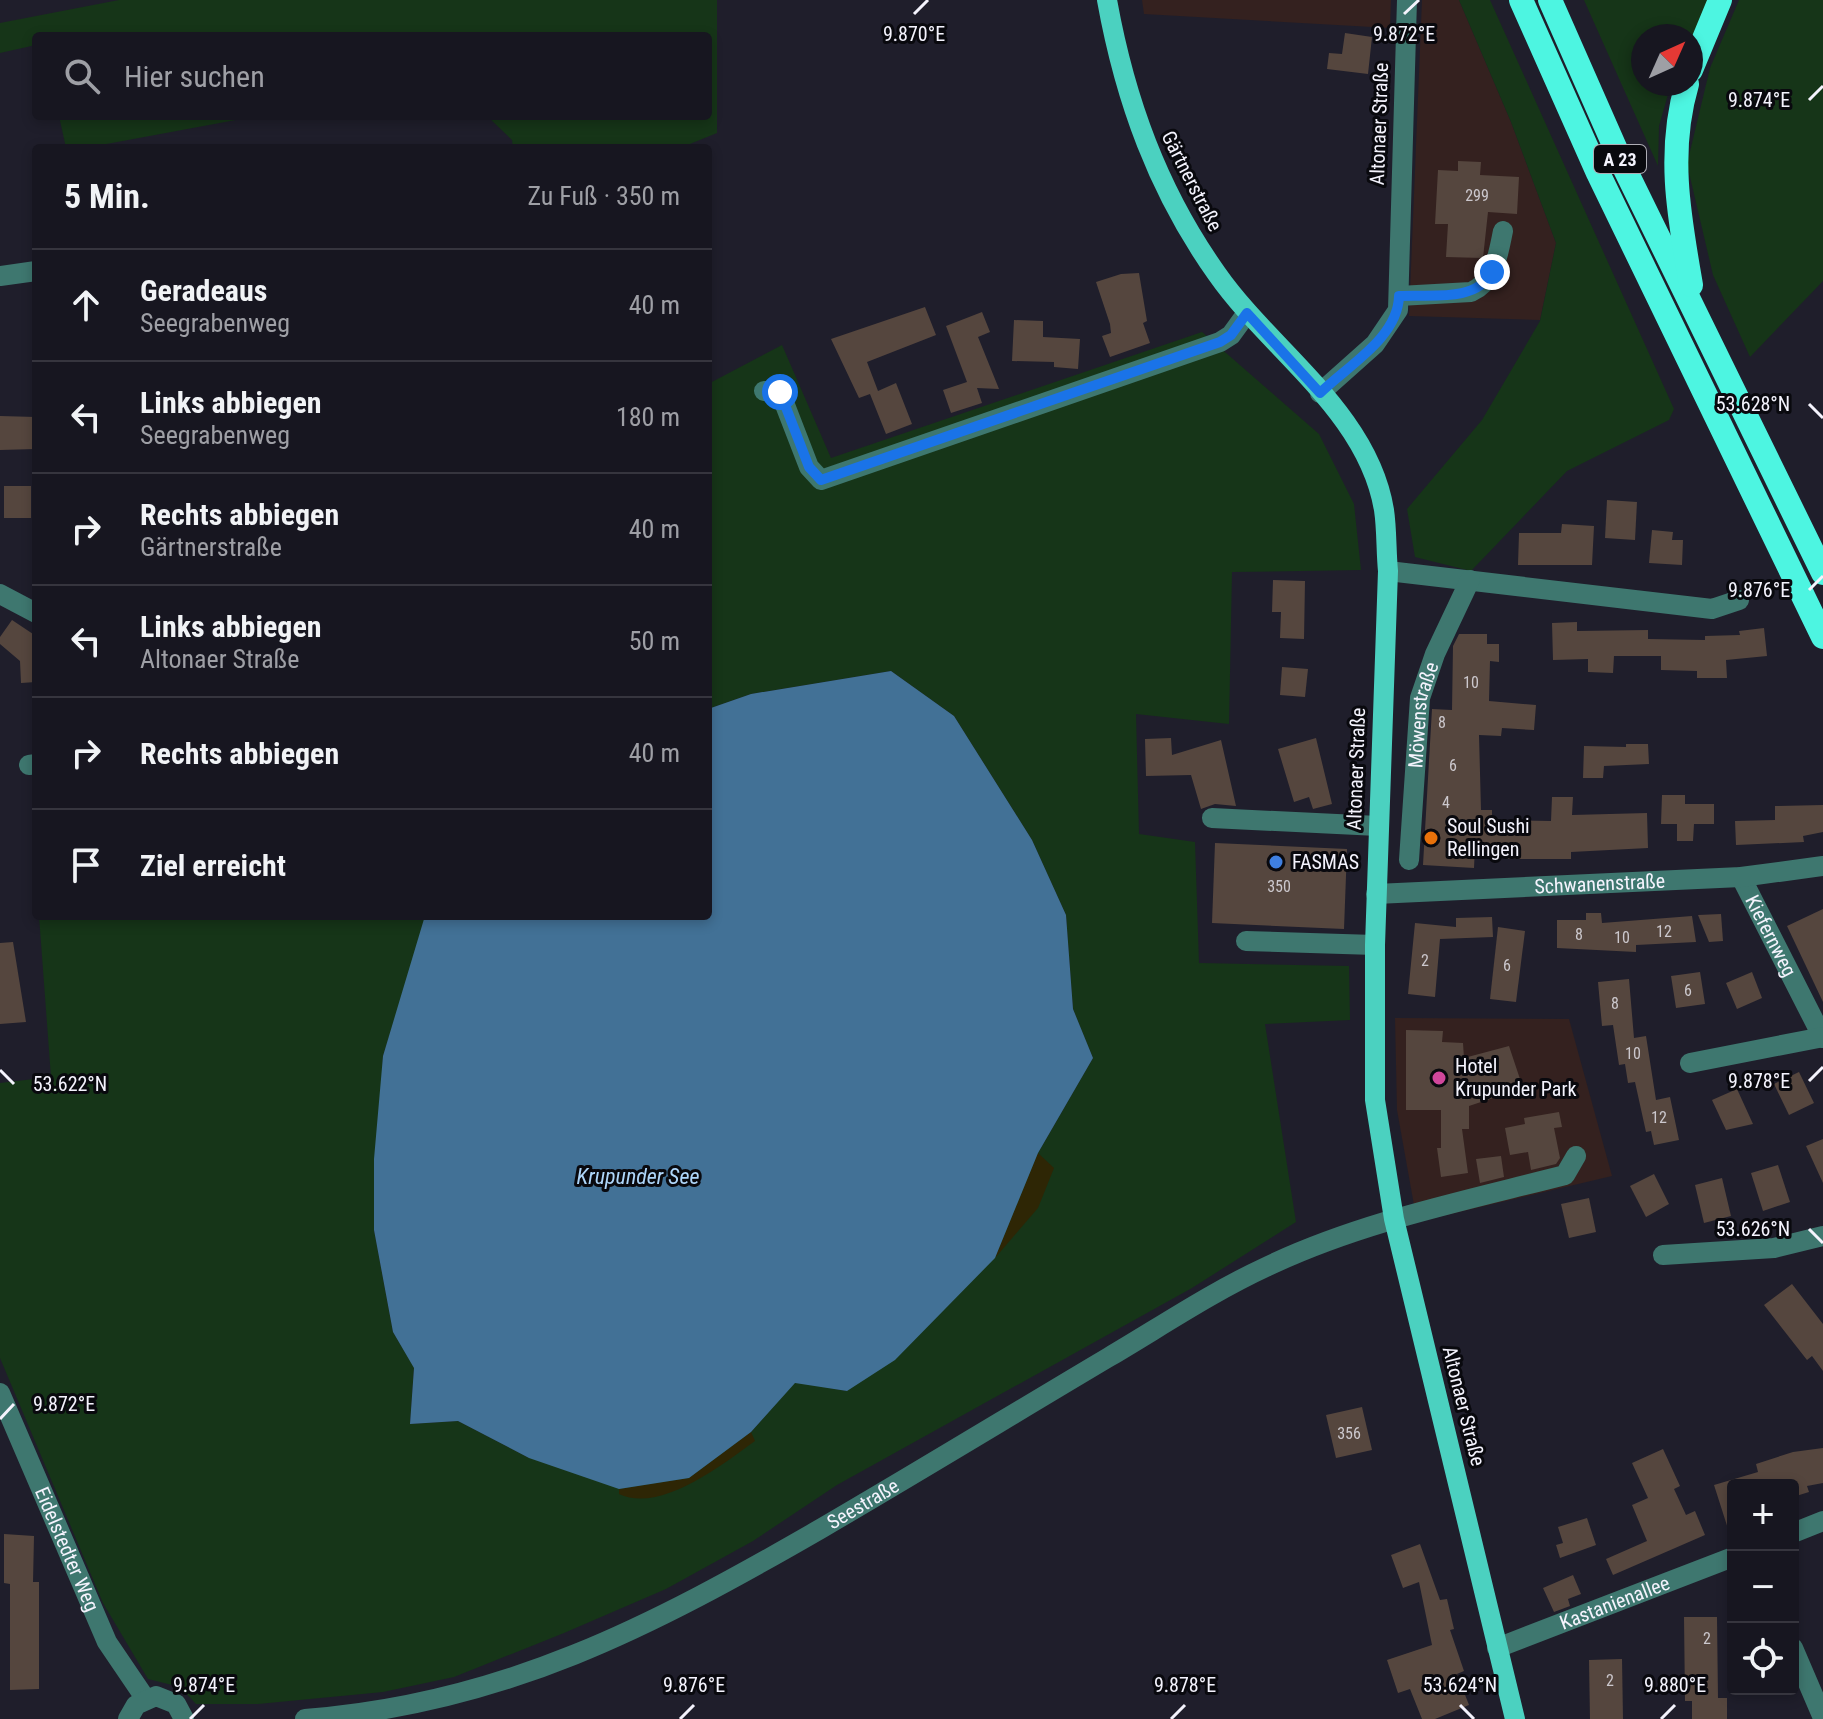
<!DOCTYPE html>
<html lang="de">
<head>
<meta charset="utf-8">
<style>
  :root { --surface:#171620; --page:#24232d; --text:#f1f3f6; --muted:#9e9fa5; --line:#36353e }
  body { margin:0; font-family:"Roboto Condensed",sans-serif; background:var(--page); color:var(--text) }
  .controls { position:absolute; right:24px; bottom:24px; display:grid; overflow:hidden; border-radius:8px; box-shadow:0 4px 12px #0003 }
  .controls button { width:72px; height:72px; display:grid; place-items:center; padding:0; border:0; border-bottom:2px solid var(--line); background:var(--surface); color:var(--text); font:40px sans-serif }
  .compass { position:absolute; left:1631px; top:24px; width:72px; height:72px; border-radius:50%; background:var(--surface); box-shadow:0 4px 12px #0003; rotate:45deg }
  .stop { position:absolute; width:24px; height:24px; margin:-18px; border:6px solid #1a73e8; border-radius:50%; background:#fff }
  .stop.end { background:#1a73e8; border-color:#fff; box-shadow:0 2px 8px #0008 }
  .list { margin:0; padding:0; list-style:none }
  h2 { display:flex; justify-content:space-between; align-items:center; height:104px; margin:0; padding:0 32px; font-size:34px }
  h2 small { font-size:26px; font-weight:400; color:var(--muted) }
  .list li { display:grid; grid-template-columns:52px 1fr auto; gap:24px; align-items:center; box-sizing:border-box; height:112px; padding:0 32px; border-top:2px solid var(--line) }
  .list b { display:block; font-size:30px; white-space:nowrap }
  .list p { margin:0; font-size:26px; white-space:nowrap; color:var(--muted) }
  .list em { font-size:26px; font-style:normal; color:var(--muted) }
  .icon { flex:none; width:44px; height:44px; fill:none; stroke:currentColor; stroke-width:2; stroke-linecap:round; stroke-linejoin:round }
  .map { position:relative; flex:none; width:1823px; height:1719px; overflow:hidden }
  .search { position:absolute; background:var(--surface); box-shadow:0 4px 12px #0003; left:32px; top:32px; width:680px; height:88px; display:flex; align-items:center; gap:20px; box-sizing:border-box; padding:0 28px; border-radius:8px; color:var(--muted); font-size:30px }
  .panel { position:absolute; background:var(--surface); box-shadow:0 4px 12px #0003; left:32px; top:144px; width:680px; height:776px; border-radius:8px }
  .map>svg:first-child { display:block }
  .commercial { fill:#34211f }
  .green { fill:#163518 }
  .sand { fill:#2e2605 }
  .water { fill:#427196 }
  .building { fill:#55463e }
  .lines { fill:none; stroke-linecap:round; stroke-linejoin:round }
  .minor { stroke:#3e776f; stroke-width:20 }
  .major { stroke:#4bd1c0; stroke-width:20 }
  .highway { stroke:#4df5e1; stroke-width:24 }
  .route { stroke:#1a73e8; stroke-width:10 }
  .ticks { fill:none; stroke:#f4f3fd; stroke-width:3 }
  .food-dot { fill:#e8710a; stroke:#09090e; stroke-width:3 }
  .shop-dot { fill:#3f7fe0; stroke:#09090e; stroke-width:3 }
  .hotel-dot { fill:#d1479c; stroke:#09090e; stroke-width:3 }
  .labels { text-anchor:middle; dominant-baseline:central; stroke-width:6; stroke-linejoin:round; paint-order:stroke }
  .number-label { font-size:16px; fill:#ccc8cd }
  .shield { fill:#09090e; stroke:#aeadb5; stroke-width:2 }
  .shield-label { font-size:18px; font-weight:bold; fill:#f4f3fd }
  .street-label { font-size:20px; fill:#f4f3fd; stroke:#09090e }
  .poi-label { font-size:20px; fill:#f4f3fd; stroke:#09090e; text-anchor:start }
  .water-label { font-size:22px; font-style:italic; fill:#aed6fa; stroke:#09090e }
  .ticks-label { font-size:20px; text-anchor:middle; fill:#f4f3fd; stroke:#09090e; stroke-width:6; stroke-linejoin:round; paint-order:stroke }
</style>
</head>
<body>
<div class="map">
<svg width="1823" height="1719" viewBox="0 0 1823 1719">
  <rect width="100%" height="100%" fill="#1f1e2b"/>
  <g class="commercial">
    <polygon points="1142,0 1391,0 1390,28 1144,14"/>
    <polygon points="1422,0 1459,0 1511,122 1556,243 1540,320 1409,316"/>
    <polygon points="1395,1018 1569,1019 1612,1176 1417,1222 1397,1110"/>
  </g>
  <g class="green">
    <polygon points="119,0 717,0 717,133 680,148 513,148 512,140 487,116 708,116 708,36 36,36 36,45 0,53 0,23"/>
    <polygon points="1459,0 1490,0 1674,409 1669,420 1567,471 1471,571 1415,557 1407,509 1482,420 1540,321 1556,243 1511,122"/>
    <polygon points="1584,0 1711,0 1691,38 1643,36 1643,84 1671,84 1659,126 1658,166"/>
    <polygon points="1739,0 1823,0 1823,281 1750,357 1713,275 1687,164 1710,68"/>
    <polygon points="59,116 257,116 85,148 66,148"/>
    <polygon points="1202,332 1319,434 1354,504 1361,570 1232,572 1229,724 1136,714 1139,834 1195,842 1199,963 1349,966 1350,1020 1265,1024 1296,1222 1192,1288 837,1485 753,1541 666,1589 564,1633 454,1677 383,1692 258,1704 196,1704 180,1687 148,1679 103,1603 0,1358 0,1083 51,1077 39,916 427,916 383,1056 374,1230 393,1332 414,1367 410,1424 458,1421 529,1458 751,1432 795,1382 847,1391 1038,1153 1093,1058 1073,1009 1066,915 1032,840 954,716 891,671 751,694 708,709 708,384 782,345 831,458"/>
  </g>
  <g class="sand">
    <polygon points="1038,1153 1054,1168 1038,1208 995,1258"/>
    <path d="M751 1432 755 1441C723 1464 660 1514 619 1494V1489L689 1478Z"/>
  </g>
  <polygon class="water" points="891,671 954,716 1032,840 1066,915 1073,1009 1093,1058 1038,1153 995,1258 895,1360 847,1391 795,1383 751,1432 689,1478 619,1489 529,1458 458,1421 410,1424 414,1368 393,1332 374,1230 374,1159 383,1056 424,919 427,916 708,916 708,709 751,694"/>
  <g class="building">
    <polygon points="1345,33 1372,37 1368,74 1327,69 1329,53 1342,54"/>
    <polygon points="1458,161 1481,162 1480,175 1519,177 1517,214 1488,212 1483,258 1446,257 1448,224 1435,224 1438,170 1458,171"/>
    <polygon points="1139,273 1147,321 1143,323 1150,343 1110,357 1102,336 1111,333 1110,324 1096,282 1121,274"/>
    <polygon points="925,307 936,335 867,362 878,391 896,383 912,424 886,434 870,394 859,398 831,339"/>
    <polygon points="982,312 990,332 978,337 999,389 977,388 982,403 951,413 943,390 967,382 946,326"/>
    <polygon points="1014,320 1043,321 1043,337 1080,339 1078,369 1054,367 1054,362 1012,361"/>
    <polygon points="0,416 36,417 36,449 0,450"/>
    <rect x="4" y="486" width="27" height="32"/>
    <polygon points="1607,500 1637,502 1635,540 1605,538"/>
    <polygon points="1562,524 1594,526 1592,565 1518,565 1519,533 1561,533"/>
    <polygon points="1652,530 1673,532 1672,540 1683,540 1682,565 1649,563"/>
    <polygon points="1273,580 1305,581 1304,639 1280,638 1281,612 1272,612"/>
    <polygon points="12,620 36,636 36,682 21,683 20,661 0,644 0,637"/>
    <polygon points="1577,622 1577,631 1648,630 1648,639 1705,640 1705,636 1740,635 1739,631 1764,628 1767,656 1726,660 1727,678 1697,678 1697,671 1661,670 1661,656 1614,656 1613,673 1588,672 1588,659 1553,660 1552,623"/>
    <polygon points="1459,634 1487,634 1487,644 1499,644 1499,662 1490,661 1489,701 1536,705 1534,730 1502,728 1501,736 1479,735 1481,810 1492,810 1492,820 1551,821 1552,797 1573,797 1572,815 1647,813 1648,848 1571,852 1571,859 1508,859 1509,847 1475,847 1474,868 1423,865 1432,709 1452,710 1453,646"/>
    <polygon points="1282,667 1308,669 1305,697 1280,695"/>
    <polygon points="1171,738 1172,755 1221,740 1236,806 1215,804 1201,809 1191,775 1146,776 1145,739"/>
    <polygon points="1316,738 1332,804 1313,809 1309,797 1294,802 1278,749"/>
    <polygon points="1626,744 1648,744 1649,764 1604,766 1603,778 1583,778 1584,746 1626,747"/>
    <polygon points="1662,795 1685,795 1685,804 1714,804 1714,824 1694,824 1693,841 1677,841 1677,824 1661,824"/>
    <polygon points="1823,805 1823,832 1803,836 1804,842 1736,845 1735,821 1775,820 1775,806"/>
    <polygon points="1215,843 1347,849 1344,929 1212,923"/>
    <polygon points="1823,909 1823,1002 1787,926"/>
    <polygon points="1586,913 1601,913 1602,923 1692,916 1696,942 1636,945 1636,952 1557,948 1557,920 1586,920"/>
    <polygon points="1721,914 1723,941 1709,942 1698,915"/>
    <polygon points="1492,917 1493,937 1440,939 1435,997 1408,994 1415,923 1456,927 1456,918"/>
    <polygon points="1498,927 1525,931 1516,1002 1490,999"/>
    <polygon points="13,942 26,1022 0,1024 0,943"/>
    <polygon points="1700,972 1705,1004 1676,1008 1671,976"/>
    <polygon points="1752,972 1762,998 1737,1009 1726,983"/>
    <polygon points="1629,979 1634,1038 1646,1036 1656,1100 1670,1097 1679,1140 1654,1145 1651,1131 1646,1132 1635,1082 1628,1083 1625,1064 1619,1065 1613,1025 1602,1026 1598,982"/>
    <polygon points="1406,1030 1443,1031 1442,1042 1463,1043 1464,1058 1509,1046 1523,1088 1469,1106 1469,1129 1462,1129 1468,1173 1441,1177 1437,1148 1441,1148 1441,1110 1406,1110"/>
    <polygon points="1799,1072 1814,1103 1789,1115 1774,1084"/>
    <polygon points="1737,1089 1753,1124 1726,1130 1712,1100"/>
    <polygon points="1559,1112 1562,1127 1554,1128 1560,1158 1556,1164 1531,1170 1528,1152 1510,1155 1505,1128 1525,1124 1524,1118"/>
    <polygon points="1823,1139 1823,1183 1806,1146"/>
    <polygon points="1501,1156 1504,1177 1480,1183 1476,1159"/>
    <polygon points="1778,1165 1790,1202 1763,1211 1751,1173"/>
    <polygon points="1654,1174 1669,1204 1646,1217 1630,1186"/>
    <polygon points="1722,1178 1731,1216 1704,1223 1695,1185"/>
    <polygon points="1589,1198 1596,1232 1569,1238 1561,1204"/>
    <polygon points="1792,1284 1823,1324 1823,1371 1812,1356 1807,1360 1764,1305"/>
    <polygon points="1362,1407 1372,1450 1336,1458 1326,1415"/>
    <polygon points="1823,1448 1823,1483 1807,1486 1809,1492 1793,1497 1793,1485 1733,1485 1733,1535 1730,1535 1714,1485 1758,1472 1756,1464 1793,1452"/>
    <polygon points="1663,1449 1680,1486 1674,1489 1686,1515 1695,1511 1705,1535 1613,1575 1606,1559 1647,1541 1632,1505 1648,1498 1632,1463"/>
    <polygon points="1587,1518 1596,1545 1560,1558 1556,1545 1563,1543 1558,1527"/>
    <polygon points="4,1534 34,1536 33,1582 39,1582 39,1689 10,1690 10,1584 4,1583"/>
    <polygon points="1420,1544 1440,1600 1447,1599 1454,1629 1450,1630 1464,1671 1457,1674 1469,1705 1435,1719 1422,1719 1410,1689 1398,1693 1387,1660 1432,1645 1419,1582 1403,1588 1391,1555"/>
    <polygon points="1573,1575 1581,1594 1568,1599 1570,1606 1554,1612 1543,1588"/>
    <polygon points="1684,1617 1717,1617 1718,1698 1727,1698 1727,1719 1692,1719 1692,1701 1685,1701"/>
    <polygon points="1622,1659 1623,1719 1590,1719 1589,1660"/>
  </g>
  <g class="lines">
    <g class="minor">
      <polyline points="0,276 36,271"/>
      <path d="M1399 296 1471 292C1495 281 1498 255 1503 231"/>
      <polyline points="764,391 780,392 809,467 821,480 1220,342 1231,335 1247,313"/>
      <polyline points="1320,393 1375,344 1398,310 1407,0"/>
      <polyline points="1388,571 1712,609 1739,600"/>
      <polyline points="0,594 36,613"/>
      <polyline points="29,765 36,764"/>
      <polyline points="1212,818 1378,826"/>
      <path id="s1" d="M1409 860 1420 698 1435 654 1470 580"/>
      <path id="s2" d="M1741 877 1823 1038"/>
      <path id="s3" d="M1376 894 1741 877 1823 866"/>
      <polyline points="1246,941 1375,945"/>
      <polyline points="1690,1063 1823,1037"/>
      <polyline points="1663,1255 1774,1248 1823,1236"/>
      <path id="s4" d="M0 1393 107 1642 145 1698"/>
      <polyline points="1793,1533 1823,1521"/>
      <path id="s5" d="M1497 1648 1733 1557"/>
      <polyline points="1793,1648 1823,1718"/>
      <polyline points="128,1719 136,1705 156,1696 176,1704 184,1719"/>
      <path id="s6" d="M305 1719C504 1704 652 1626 822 1528 918 1472 1013 1414 1109 1357 1160 1327 1212 1292 1266 1267 1360 1222 1464 1201 1565 1175L1576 1156"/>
    </g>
    <path class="major" d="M1107 0C1125 100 1158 191 1217 274 1270 350 1368 412 1384 510 1387 530 1386 551 1388 571L1375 945V1100L1394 1219 1515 1719"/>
    <g class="highway">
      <polyline points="1521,0 1598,173 1823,637"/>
      <polyline points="1550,0 1621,161 1823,573"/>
      <polyline points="1691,70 1720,0"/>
      <path d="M1687 84C1667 152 1679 216 1691 285"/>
    </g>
  </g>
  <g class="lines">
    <path class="route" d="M780 392 809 467 821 480 1220 342 1231 335 1247 313 1320 393C1347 366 1398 338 1399 296 1429 294 1476 303 1492 272"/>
  </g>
  <path class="ticks" d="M914 14 928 0M1404 14 1419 0M1809 100 1823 86M1809 404 1823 418M1809 590 1823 576M0 1070 14 1084M1809 1081 1823 1067M1809 1229 1823 1243M0 1419 14 1404M1460 1705 1474 1719M190 1719 204 1705M680 1719 694 1705M1171 1719 1185 1705M1661 1719 1675 1705"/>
  <circle class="food-dot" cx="1431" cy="838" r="8"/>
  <circle class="shop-dot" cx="1276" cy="862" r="8"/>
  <circle class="hotel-dot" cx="1439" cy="1078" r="8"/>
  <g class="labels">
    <g class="number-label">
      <text x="1477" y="195">299</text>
      <text x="1471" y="682">10</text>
      <text x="1442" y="722">8</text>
      <text x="1453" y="765">6</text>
      <text x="1446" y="802">4</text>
      <text x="1279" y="886">350</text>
      <text x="1664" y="931">12</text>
      <text x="1579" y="934">8</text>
      <text x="1622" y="937">10</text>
      <text x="1425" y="960">2</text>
      <text x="1507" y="965">6</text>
      <text x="1688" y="990">6</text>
      <text x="1615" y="1003">8</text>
      <text x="1633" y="1053">10</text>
      <text x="1659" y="1117">12</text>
      <text x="1349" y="1433">356</text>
      <text x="1707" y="1638">2</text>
      <text x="1610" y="1680">2</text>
    </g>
    <rect class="shield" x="1594" y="145" width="52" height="28" rx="6"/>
    <g class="shield-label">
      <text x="1620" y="159">A 23</text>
    </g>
    <g class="street-label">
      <text transform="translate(1379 124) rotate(-88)">Altonaer Straße</text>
      <text transform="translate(1192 181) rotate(63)">Gärtnerstraße</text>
      <text stroke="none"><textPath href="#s1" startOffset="146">Möwenstraße</textPath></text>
      <text transform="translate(1356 769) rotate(-88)">Altonaer Straße</text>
      <text stroke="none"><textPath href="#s3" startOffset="224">Schwanenstraße</textPath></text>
      <text stroke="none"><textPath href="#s2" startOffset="66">Kiefernweg</textPath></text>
      <text transform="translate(1464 1406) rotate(76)">Altonaer Straße</text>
      <text stroke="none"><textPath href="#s6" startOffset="604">Seestraße</textPath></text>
      <text stroke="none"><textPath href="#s4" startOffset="170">Eidelstedter Weg</textPath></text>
      <text stroke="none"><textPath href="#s5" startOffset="126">Kastanienallee</textPath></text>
    </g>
    <g class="poi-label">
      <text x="1447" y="826">Soul Sushi<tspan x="1447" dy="23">Rellingen</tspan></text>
      <text x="1292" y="862">FASMAS</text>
      <text x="1455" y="1066">Hotel<tspan x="1455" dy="23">Krupunder Park</tspan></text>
    </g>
    <g class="water-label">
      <text x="638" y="1176">Krupunder See</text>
    </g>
  </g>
  <g class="ticks-label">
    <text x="914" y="41">9.870°E</text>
    <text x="1404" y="41">9.872°E</text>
    <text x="1759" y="107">9.874°E</text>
    <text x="1753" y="411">53.628°N</text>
    <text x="1759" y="597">9.876°E</text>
    <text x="1759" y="1088">9.878°E</text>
    <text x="70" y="1091">53.622°N</text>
    <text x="1753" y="1236">53.626°N</text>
    <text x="64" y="1411">9.872°E</text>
    <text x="204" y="1692">9.874°E</text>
    <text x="694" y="1692">9.876°E</text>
    <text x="1185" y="1692">9.878°E</text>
    <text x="1460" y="1692">53.624°N</text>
    <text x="1675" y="1692">9.880°E</text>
  </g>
</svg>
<div class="controls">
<button>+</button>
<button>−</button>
<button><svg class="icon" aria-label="locate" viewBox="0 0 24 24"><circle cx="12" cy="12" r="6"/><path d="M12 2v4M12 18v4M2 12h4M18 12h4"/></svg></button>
</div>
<svg class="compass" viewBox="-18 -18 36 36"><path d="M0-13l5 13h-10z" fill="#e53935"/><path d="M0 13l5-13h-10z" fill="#9e9fa5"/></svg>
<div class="stop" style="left:780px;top:392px"></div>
<div class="stop end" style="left:1492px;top:272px"></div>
<div class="search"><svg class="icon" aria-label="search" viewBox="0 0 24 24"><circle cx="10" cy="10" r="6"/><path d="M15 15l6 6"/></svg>Hier suchen</div>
<section class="panel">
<h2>5 Min.<small>Zu Fuß · 350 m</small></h2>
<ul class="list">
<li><svg class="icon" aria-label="ahead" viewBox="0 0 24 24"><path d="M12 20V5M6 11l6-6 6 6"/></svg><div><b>Geradeaus</b><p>Seegrabenweg</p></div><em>40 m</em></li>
<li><svg class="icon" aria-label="left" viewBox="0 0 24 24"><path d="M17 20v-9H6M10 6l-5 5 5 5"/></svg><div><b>Links abbiegen</b><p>Seegrabenweg</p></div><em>180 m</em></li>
<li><svg class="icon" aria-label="right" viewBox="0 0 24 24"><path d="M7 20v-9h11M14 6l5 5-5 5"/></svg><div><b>Rechts abbiegen</b><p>Gärtnerstraße</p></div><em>40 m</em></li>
<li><svg class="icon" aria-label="left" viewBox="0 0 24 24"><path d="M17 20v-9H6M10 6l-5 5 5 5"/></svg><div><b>Links abbiegen</b><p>Altonaer Straße</p></div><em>50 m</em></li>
<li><svg class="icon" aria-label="right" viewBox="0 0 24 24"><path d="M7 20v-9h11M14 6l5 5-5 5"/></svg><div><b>Rechts abbiegen</b></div><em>40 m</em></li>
<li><svg class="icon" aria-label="arrive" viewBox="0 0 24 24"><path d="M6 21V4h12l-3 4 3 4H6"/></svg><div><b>Ziel erreicht</b></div></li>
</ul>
</section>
</div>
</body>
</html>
